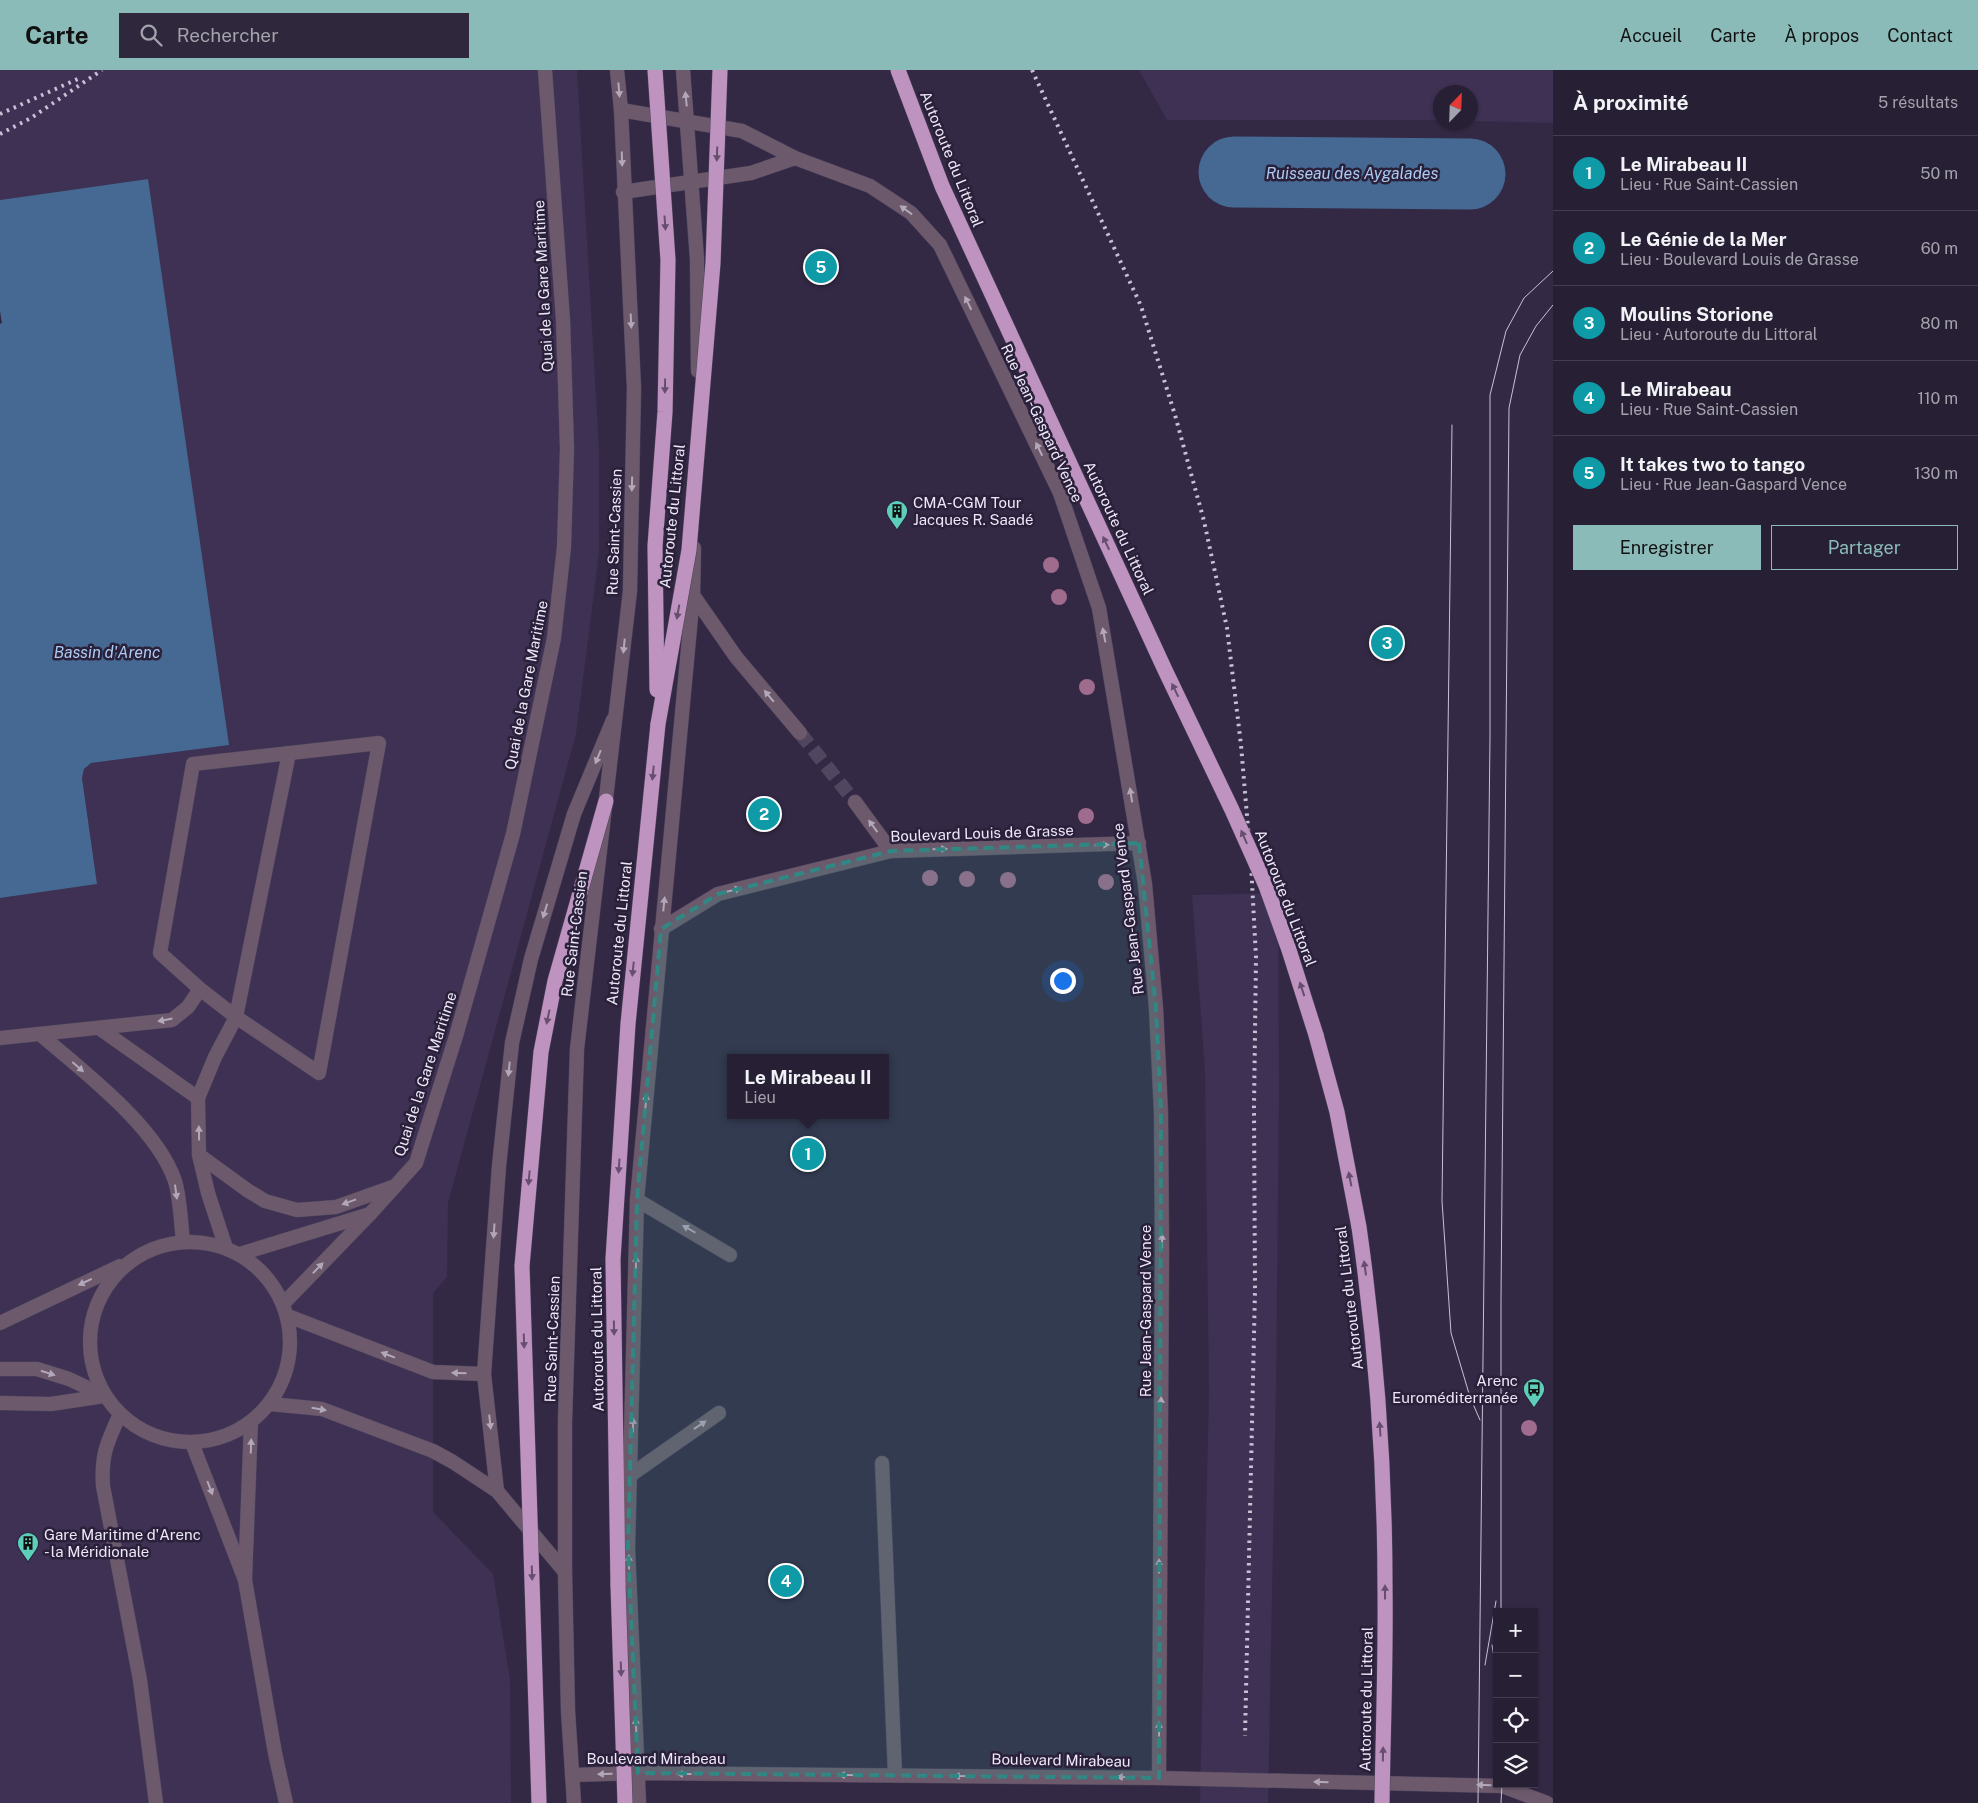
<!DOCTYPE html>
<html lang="fr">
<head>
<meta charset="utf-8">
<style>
  :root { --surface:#271f34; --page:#2f273c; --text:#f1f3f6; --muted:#a4a2ac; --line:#433d4f; --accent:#8bbbb9 }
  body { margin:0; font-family:"Public Sans",sans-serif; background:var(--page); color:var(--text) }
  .controls { position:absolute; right:15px; bottom:15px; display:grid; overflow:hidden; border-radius:0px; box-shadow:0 1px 4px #0004 }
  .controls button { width:45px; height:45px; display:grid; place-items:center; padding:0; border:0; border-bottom:1px solid var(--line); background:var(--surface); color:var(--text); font:25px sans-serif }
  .compass { position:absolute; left:1433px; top:15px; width:45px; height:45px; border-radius:50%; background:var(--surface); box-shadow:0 1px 4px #0004; rotate:23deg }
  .you { position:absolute; left:1062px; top:910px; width:18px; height:18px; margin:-12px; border:4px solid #fff; border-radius:50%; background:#1a73e8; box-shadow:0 0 0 8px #1a73e833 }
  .badge { display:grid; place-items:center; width:32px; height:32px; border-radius:50%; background:var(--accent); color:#fff; font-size:16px; font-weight:700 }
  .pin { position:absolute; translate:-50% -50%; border:2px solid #fff; box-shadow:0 1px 5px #0006 }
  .popup { position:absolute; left:727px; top:984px; width:162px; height:65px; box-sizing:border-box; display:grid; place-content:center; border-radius:0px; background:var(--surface); filter:drop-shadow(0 1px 4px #0005); font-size:16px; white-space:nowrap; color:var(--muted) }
  .popup b { font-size:19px; color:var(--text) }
  .popup::after { content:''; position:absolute; left:50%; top:100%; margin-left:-10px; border:10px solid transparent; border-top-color:var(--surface) }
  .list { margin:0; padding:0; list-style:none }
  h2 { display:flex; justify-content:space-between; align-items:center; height:65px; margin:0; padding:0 20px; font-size:21px }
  h2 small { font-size:16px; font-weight:400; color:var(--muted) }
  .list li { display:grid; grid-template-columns:32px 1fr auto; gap:15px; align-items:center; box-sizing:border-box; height:75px; padding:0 20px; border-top:1px solid var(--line) }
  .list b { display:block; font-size:19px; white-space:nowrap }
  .list p { margin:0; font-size:16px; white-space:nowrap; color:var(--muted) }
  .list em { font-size:16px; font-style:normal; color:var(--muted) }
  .actions { display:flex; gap:10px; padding:15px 20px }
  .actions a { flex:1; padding:11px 0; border:1px solid var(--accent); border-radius:0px; text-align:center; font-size:18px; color:var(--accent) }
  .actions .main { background:var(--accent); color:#111 }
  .icon { flex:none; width:28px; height:28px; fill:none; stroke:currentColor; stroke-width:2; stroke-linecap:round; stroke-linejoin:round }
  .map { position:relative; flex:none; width:1553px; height:1733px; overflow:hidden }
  header { display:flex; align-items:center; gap:30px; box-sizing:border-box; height:70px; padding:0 25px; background:var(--accent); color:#111 }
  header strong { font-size:24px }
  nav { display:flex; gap:28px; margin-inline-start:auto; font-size:18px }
  .search { width:350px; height:45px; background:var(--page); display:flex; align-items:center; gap:12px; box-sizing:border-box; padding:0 18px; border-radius:0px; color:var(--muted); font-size:19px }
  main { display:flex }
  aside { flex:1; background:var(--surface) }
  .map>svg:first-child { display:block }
  .built { fill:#3e3153 }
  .water { fill:#456993 }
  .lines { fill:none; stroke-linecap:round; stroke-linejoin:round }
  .river { stroke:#456993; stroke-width:71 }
  .pedestrian-tunnel { stroke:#504660; stroke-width:14; stroke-dasharray:14 7; stroke-linecap:butt }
  .service-casing { stroke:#4e445e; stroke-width:15 }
  .pedestrian-casing { stroke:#4e445e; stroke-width:15 }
  .minor-casing { stroke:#4e445e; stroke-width:15 }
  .tertiary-casing { stroke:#4e445e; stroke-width:15 }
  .motorway-casing { stroke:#4e445e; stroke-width:16 }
  .service { stroke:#6c5a6c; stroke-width:14 }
  .pedestrian { stroke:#6c5a6c; stroke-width:14 }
  .minor { stroke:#6c5a6c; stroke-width:14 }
  .tertiary { stroke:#6c5a6c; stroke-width:14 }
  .motorway { stroke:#bf93bf; stroke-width:15 }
  .tram { stroke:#c8c1d5; stroke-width:1 }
  .rail { stroke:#c8c1d5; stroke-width:4; stroke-dasharray:2.5 5; stroke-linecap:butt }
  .motorway-bridge-casing { stroke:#4e445e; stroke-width:16; stroke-linecap:butt }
  .motorway-bridge { stroke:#bf93bf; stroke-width:15 }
  .tree { fill:#9f6c8e }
  .oneway { fill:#b3a8ba }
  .oneway2 { fill:#664e6f }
  .marked { fill:#308783; fill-opacity:0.2; stroke:#308783; stroke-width:4; stroke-dasharray:10 6; stroke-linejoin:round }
  .labels { text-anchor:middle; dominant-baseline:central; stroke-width:5; stroke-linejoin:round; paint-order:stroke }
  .street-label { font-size:15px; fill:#ede7f9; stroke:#2a203a }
  .poi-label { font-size:15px; fill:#ede7f9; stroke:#2a203a; text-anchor:start }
  .water-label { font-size:16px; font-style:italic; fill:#abcbf2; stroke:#2a203a }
</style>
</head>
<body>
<header>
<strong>Carte</strong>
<div class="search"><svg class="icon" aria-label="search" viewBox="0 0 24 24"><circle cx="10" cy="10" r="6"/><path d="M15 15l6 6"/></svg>Rechercher</div>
<nav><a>Accueil</a><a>Carte</a><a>À propos</a><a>Contact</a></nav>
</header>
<main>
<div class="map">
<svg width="1553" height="1733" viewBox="0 0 1553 1733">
  <rect width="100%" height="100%" fill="#342945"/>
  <g class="built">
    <polygon points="0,0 577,0 599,379 599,483 576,664 448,1133 447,1207 433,1223 433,1442 493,1504 510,1610 511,1733 0,1733 0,828 97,814 82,708 84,699 91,693 228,675 147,109 0,130"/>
    <polygon points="1139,0 1553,0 1553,53 1471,51 1470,22 1440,22 1440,50 1167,50"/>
    <polygon points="1278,823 1279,1020 1276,1313 1268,1733 1200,1733 1209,1321 1205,999 1192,825"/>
  </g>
  <polygon class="water" points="148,109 229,675 91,693 84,699 82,708 97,814 0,828 0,254 2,253 0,241 0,130"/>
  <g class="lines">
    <polyline class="river" points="1234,102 1470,104"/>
    <polyline class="pedestrian-tunnel" points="800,663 855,732"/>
    <g class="service-casing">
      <g id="service">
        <polygon points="379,673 319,1003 236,947 200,919 160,883 193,694"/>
        <polyline points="99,958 198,1028"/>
        <path d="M41 965C84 1002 157 1057 175 1111 180 1127 181 1154 183 1171"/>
        <polyline points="0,968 172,950 188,937 200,919"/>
        <polyline points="199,1085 247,1120 265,1131 297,1140 336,1137 395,1116"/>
        <polyline points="637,1130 730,1185"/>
        <polyline points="370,1144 416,1093 456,966 513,764 554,568 564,477 567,379 563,250 545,0"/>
        <circle cx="190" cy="1272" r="100"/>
        <polyline points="226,1178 208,1123 199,1085 198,1028 215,987 236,947 289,683"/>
        <polyline points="240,1184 370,1144 284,1233"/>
        <polyline points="288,1246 433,1302 484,1304"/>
        <polyline points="0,1253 120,1196"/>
        <polyline points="0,1299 37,1299 69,1309 105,1326"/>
        <polyline points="0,1333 51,1334 104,1326"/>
        <polyline points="270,1334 322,1339 433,1381 453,1392 497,1421 565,1502"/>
        <path d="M120 1344C107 1373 101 1384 103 1416L140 1610 156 1733"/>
        <polyline points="192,1373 245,1510 251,1352"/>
        <polyline points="882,1393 895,1705"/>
        <polyline points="632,1404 719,1343"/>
        <polyline points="497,1421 484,1304 499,1096 512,973 531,889 574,744 613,650"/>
        <polyline points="245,1510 275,1683 286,1733"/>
      </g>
    </g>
    <g class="pedestrian-casing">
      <g id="pedestrian">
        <polyline points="693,525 736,587 800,663"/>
        <polyline points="855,732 891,781"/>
      </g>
    </g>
    <g class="minor-casing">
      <g id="minor">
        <polyline points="621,40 742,61 795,88 870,116 911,143 940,175 1060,423 1099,538 1145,814 1156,938 1161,1043 1162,1182 1159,1708"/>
        <polyline points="623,122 751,103 795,88"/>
        <polyline points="661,859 718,824 891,781 1139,773"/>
        <polyline points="572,1705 638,1703 1159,1708 1502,1716 1547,1733"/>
      </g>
    </g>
    <g class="tertiary-casing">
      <g id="tertiary">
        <polyline points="683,0 697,189 698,301"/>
        <polyline points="574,1733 568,1641 565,1502 565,1351 577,979 630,521 634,318 621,40 617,0"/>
        <polyline points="639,1733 628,1478 637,1130 693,525 694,478"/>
      </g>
    </g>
    <g class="motorway-casing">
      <g id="motorway">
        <polyline points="1316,965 1337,1042 1359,1157"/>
        <polyline points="618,1515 613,1189 628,954 658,654"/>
      </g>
    </g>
    <use href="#service" class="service"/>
    <use href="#pedestrian" class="pedestrian"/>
    <use href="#minor" class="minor"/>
    <use href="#tertiary" class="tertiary"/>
    <use href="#motorway" class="motorway"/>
    <g class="tram">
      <polyline points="1452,355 1442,1131 1451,1263 1470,1327 1480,1350"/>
      <polyline points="1501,1542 1501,1230 1509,338 1520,285 1536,256 1553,235"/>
      <polyline points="1492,1575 1497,1605"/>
      <polyline points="1485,1595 1496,1531"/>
      <polyline points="1478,1733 1490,666 1490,325 1506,261 1524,228 1553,201"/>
      <polyline points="1501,1733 1502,1714"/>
    </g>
    <g class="rail">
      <polyline points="1032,0 1141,236 1175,345 1204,451 1227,558 1241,675 1251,793 1256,888 1254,1037 1255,1220 1245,1666"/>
      <polyline points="0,44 80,8"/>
      <polyline points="0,64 31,48 102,0"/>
    </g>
    <g class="motorway-bridge-casing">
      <g id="motorway-bridge">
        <polyline points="655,0 668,190 665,342 655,476 657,620"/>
        <polyline points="898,0 942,116 1165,600 1232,740 1266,816 1289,880 1316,965"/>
        <polyline points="658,654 689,480 713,193 720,0"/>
        <path d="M1359 1157C1376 1276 1385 1396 1385 1517 1386 1589 1383 1661 1382 1733"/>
        <polyline points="618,1515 625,1733"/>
        <polyline points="539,1733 522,1196 541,982 555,911 606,731"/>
      </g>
    </g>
    <use href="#motorway-bridge" class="motorway-bridge"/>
  </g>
  <g class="tree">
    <circle cx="1051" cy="495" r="8"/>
    <circle cx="1059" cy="527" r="8"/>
    <circle cx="1087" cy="617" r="8"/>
    <circle cx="1086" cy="746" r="8"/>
    <circle cx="930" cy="808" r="8"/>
    <circle cx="967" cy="809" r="8"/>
    <circle cx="1008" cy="810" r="8"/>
    <circle cx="1106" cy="812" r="8"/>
    <circle cx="1529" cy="1358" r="8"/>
  </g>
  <defs><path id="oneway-solid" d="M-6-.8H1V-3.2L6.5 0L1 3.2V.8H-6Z" transform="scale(1.25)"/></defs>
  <g class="oneway">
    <use href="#oneway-solid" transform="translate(619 20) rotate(85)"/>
    <use href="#oneway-solid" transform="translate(686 29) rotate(-96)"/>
    <use href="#oneway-solid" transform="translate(622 89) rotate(88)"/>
    <use href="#oneway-solid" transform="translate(906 140) rotate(-144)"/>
    <use href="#oneway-solid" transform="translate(968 233) rotate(-116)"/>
    <use href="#oneway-solid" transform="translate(631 251) rotate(87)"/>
    <use href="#oneway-solid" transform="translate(1039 379) rotate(-116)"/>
    <use href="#oneway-solid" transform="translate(632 414) rotate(91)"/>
    <use href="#oneway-solid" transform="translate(1104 565) rotate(-101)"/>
    <use href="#oneway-solid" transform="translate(624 576) rotate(96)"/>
    <use href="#oneway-solid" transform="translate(769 626) rotate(-130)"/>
    <use href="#oneway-solid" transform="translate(598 687) rotate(112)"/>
    <use href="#oneway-solid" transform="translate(1131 725) rotate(-99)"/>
    <use href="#oneway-solid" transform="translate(873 756) rotate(-126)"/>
    <use href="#oneway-solid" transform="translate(1102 775) rotate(-2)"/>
    <use href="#oneway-solid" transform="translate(940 779) rotate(-2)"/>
    <use href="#oneway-solid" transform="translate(734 820) rotate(-14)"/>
    <use href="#oneway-solid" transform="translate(664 834) rotate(-84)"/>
    <use href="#oneway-solid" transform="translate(545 841) rotate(107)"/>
    <use href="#oneway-solid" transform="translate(165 950) rotate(169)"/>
    <use href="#oneway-solid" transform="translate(78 997) rotate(41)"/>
    <use href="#oneway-solid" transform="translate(509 999) rotate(96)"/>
    <use href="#oneway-solid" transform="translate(646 1031) rotate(-85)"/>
    <use href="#oneway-solid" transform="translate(199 1063) rotate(-91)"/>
    <use href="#oneway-solid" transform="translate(176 1122) rotate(82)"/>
    <use href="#oneway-solid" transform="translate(349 1132) rotate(160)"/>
    <use href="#oneway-solid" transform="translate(689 1159) rotate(-150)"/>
    <use href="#oneway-solid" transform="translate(494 1161) rotate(94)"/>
    <use href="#oneway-solid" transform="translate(1162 1171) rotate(-91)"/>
    <use href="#oneway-solid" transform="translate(636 1193) rotate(-89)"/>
    <use href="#oneway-solid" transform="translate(318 1198) rotate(-46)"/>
    <use href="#oneway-solid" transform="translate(85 1212) rotate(155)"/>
    <use href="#oneway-solid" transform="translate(388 1285) rotate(-159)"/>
    <use href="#oneway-solid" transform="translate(48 1303) rotate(18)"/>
    <use href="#oneway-solid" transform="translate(459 1303) rotate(-179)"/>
    <use href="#oneway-solid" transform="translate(1161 1334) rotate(-89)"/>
    <use href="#oneway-solid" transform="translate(319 1339) rotate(10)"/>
    <use href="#oneway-solid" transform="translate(490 1352) rotate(84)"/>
    <use href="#oneway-solid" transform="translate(633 1355) rotate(-89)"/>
    <use href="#oneway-solid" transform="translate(700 1355) rotate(-34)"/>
    <use href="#oneway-solid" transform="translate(251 1376) rotate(-88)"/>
    <use href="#oneway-solid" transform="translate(210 1418) rotate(69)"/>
    <use href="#oneway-solid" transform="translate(629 1492) rotate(-91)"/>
    <use href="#oneway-solid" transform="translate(1159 1496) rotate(-90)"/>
    <use href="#oneway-solid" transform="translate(636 1655) rotate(-93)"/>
    <use href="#oneway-solid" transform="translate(1159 1659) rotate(-90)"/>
    <use href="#oneway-solid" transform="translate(605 1704) rotate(179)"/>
    <use href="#oneway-solid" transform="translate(684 1704) rotate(-180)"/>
    <use href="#oneway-solid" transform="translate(846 1705) rotate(-180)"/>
    <use href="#oneway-solid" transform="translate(961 1706) rotate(-180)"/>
    <use href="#oneway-solid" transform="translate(1124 1707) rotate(-179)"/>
    <use href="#oneway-solid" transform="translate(1321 1712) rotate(-179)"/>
    <use href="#oneway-solid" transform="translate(1484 1715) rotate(-179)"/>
  </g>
  <g class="oneway2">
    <use href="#oneway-solid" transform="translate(717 84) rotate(92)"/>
    <use href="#oneway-solid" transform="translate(665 153) rotate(86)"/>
    <use href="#oneway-solid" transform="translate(665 316) rotate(91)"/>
    <use href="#oneway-solid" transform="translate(1106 473) rotate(-115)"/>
    <use href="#oneway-solid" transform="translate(678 542) rotate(100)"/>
    <use href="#oneway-solid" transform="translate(1175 620) rotate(-116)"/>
    <use href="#oneway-solid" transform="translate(653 703) rotate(96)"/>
    <use href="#oneway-solid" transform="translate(1244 767) rotate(-114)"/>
    <use href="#oneway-solid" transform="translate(633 899) rotate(96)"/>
    <use href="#oneway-solid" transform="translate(1302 919) rotate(-108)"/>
    <use href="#oneway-solid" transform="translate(548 947) rotate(102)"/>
    <use href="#oneway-solid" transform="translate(619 1096) rotate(94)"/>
    <use href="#oneway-solid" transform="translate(529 1108) rotate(95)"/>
    <use href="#oneway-solid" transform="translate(1350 1109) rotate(-101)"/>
    <use href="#oneway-solid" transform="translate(1365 1198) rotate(-98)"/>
    <use href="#oneway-solid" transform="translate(614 1258) rotate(89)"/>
    <use href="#oneway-solid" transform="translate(524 1271) rotate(88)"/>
    <use href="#oneway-solid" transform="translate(1380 1359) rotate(-94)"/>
    <use href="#oneway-solid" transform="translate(532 1503) rotate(88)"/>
    <use href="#oneway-solid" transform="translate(1385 1522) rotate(-90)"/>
    <use href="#oneway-solid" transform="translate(621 1599) rotate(88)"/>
    <use href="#oneway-solid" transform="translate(1383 1684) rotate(-89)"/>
  </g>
  <path class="marked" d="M1139 773 1156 938 1161 1043 1159 1708 638 1703 628 1478 637 1130 661 859 718 824 891 781Z"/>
  <defs>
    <g id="building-pin" transform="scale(1.125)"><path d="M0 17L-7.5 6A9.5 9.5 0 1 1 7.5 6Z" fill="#5cceba" stroke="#2a203a"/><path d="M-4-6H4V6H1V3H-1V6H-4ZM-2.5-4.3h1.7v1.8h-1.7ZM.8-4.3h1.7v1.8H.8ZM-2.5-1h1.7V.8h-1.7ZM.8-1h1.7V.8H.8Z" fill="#111"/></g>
    <g id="bus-pin" transform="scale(1.125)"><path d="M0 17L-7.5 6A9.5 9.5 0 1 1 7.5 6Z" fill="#5cceba" stroke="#2a203a"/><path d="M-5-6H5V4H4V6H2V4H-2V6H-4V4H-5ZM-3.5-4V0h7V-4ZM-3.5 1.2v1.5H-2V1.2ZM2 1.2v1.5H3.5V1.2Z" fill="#111"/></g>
  </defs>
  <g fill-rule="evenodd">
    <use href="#building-pin" x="897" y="441"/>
    <use href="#bus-pin" x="1534" y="1319"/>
    <use href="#building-pin" x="28" y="1473"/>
  </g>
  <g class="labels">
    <g class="street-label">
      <text transform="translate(952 89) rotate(68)">Autoroute du Littoral</text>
      <text transform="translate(543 216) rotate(-93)">Quai de la Gare Maritime</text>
      <text transform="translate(1042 353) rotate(65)">Rue Jean-Gaspard Vence</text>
      <text transform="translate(672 446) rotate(-84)">Autoroute du Littoral</text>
      <text transform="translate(1119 458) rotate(65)">Autoroute du Littoral</text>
      <text transform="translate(614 462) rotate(-88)">Rue Saint-Cassien</text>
      <text transform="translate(526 615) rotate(-79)">Quai de la Gare Maritime</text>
      <text transform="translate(982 763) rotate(-2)">Boulevard Louis de Grasse</text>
      <text transform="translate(1286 828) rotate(69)">Autoroute du Littoral</text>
      <text transform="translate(1128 839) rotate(-97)">Rue Jean-Gaspard Vence</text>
      <text transform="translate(619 863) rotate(-84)">Autoroute du Littoral</text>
      <text transform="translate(574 864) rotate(-83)">Rue Saint-Cassien</text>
      <text transform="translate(425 1004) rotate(-72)">Quai de la Gare Maritime</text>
      <text transform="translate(1349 1228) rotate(-97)">Autoroute du Littoral</text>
      <text transform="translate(1145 1241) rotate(-90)">Rue Jean-Gaspard Vence</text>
      <text transform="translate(552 1269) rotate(-88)">Rue Saint-Cassien</text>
      <text transform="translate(597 1269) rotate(-91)">Autoroute du Littoral</text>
      <text transform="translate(1366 1629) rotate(-89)">Autoroute du Littoral</text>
      <text x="656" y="1688">Boulevard Mirabeau</text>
      <text transform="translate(1061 1690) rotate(1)">Boulevard Mirabeau</text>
    </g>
    <g class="poi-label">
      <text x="913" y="432">CMA-CGM Tour<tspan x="913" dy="17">Jacques R. Saadé</tspan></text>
      <text x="1518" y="1310" text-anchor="end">Arenc<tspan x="1518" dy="17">Euroméditerranée</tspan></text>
      <text x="44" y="1464">Gare Maritime d'Arenc<tspan x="44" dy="17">- la Méridionale</tspan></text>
    </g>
    <g class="water-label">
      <text x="1352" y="103">Ruisseau des Aygalades</text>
      <text x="107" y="582">Bassin d'Arenc</text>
    </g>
  </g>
</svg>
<div class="controls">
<button>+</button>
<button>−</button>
<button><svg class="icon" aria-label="locate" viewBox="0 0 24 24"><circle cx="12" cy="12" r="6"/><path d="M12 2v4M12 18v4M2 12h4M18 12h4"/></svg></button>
<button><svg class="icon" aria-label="layers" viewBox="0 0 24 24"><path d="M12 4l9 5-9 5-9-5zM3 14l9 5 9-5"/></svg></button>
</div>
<svg class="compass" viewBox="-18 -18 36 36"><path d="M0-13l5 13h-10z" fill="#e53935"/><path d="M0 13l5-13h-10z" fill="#a4a2ac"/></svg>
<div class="you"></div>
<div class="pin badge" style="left:808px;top:1084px;background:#0f9aa8">1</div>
<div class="popup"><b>Le Mirabeau II</b>Lieu</div>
<div class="pin badge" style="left:764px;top:744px;background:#0f9aa8">2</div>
<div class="pin badge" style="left:1387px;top:573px;background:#0f9aa8">3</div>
<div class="pin badge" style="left:786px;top:1511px;background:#0f9aa8">4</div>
<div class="pin badge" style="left:821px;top:197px;background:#0f9aa8">5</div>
</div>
<aside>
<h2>À proximité<small>5 résultats</small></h2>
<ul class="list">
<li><span class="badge" style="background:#0f9aa8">1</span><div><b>Le Mirabeau II</b><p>Lieu · Rue Saint-Cassien</p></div><em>50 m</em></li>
<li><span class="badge" style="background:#0f9aa8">2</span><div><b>Le Génie de la Mer</b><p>Lieu · Boulevard Louis de Grasse</p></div><em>60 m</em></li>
<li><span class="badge" style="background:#0f9aa8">3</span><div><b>Moulins Storione</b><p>Lieu · Autoroute du Littoral</p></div><em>80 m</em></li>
<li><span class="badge" style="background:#0f9aa8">4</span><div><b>Le Mirabeau</b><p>Lieu · Rue Saint-Cassien</p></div><em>110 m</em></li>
<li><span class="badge" style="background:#0f9aa8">5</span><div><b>It takes two to tango</b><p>Lieu · Rue Jean-Gaspard Vence</p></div><em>130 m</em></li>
</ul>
<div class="actions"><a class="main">Enregistrer</a><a>Partager</a></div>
</aside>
</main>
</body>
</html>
